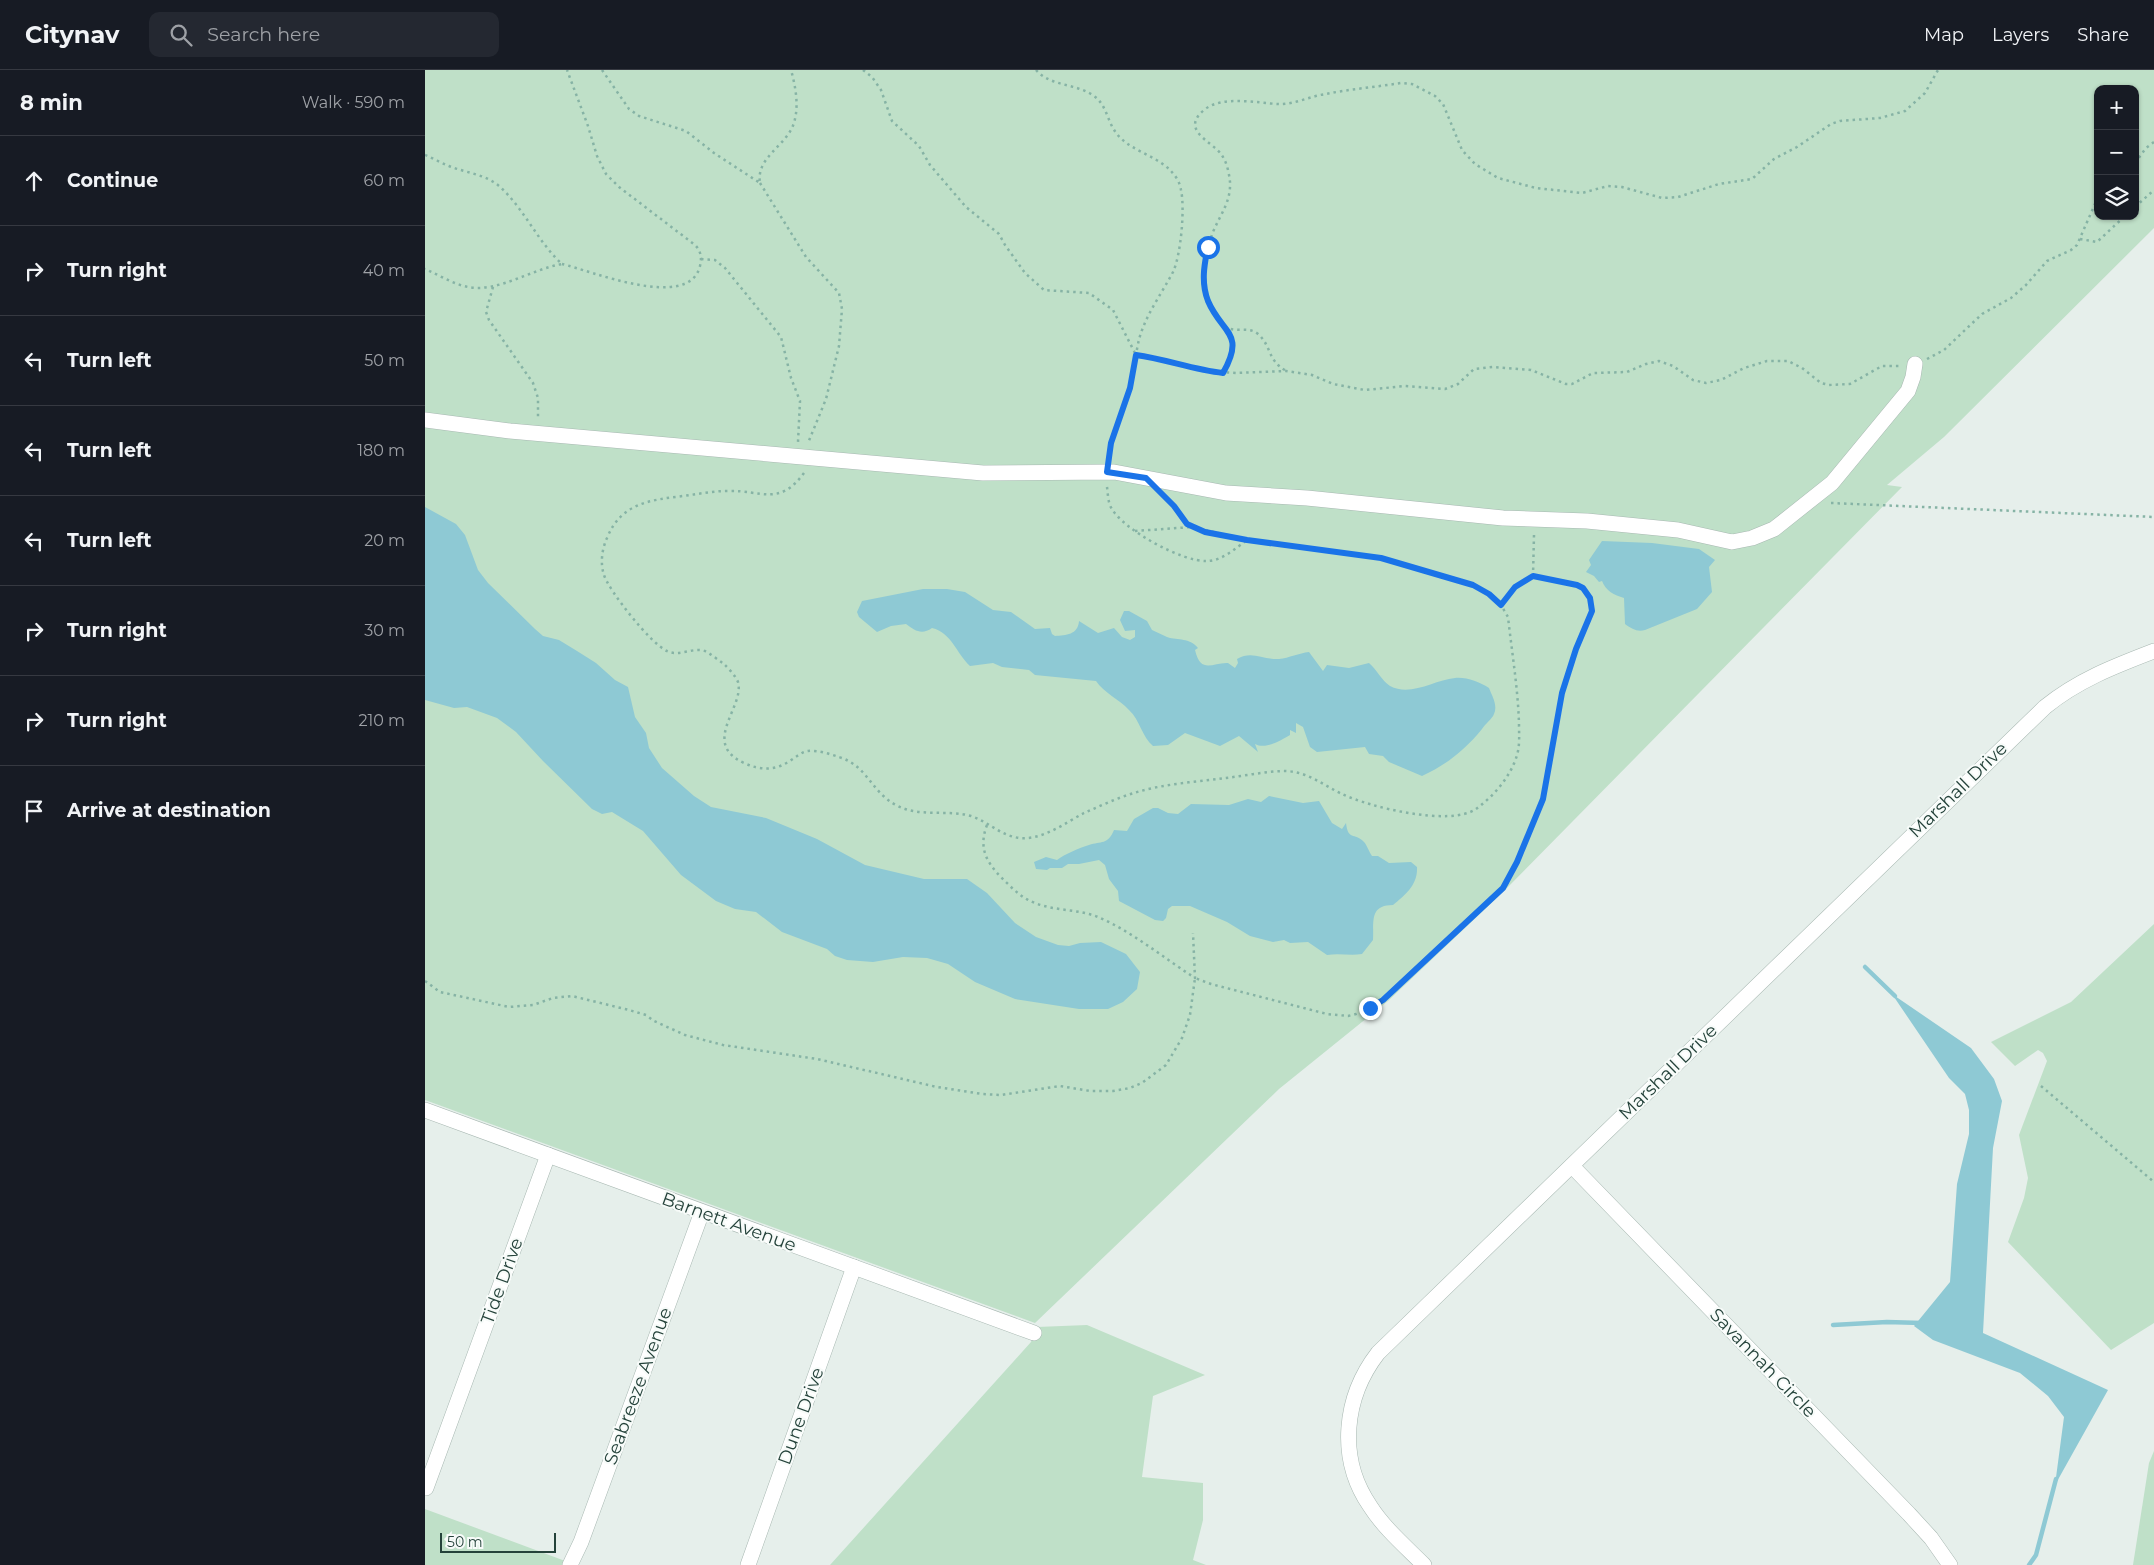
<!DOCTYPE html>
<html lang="en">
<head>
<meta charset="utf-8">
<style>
  :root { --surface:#171b24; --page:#242831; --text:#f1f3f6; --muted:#9ea1a6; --line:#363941 }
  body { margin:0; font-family:Montserrat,sans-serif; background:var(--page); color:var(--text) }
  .controls { position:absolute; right:15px; top:15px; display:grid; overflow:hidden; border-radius:10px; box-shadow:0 1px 4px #0004 }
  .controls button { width:45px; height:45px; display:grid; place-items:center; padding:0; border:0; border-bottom:1px solid var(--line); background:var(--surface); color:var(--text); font:25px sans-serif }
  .scale { position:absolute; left:15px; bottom:12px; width:116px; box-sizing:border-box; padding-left:5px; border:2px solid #24423a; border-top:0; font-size:14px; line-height:18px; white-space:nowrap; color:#24423a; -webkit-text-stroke:4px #f7fbf9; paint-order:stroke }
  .stop { position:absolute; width:15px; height:15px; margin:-11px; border:4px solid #1a73e8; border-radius:50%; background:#fff }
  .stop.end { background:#1a73e8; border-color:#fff; box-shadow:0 1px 5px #0008 }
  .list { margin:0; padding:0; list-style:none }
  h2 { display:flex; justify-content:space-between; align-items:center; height:65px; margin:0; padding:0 20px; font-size:21px }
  h2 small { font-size:16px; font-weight:400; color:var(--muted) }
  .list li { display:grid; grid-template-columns:32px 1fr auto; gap:15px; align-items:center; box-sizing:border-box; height:90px; padding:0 20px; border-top:1px solid var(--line) }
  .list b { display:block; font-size:19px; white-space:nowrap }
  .list em { font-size:16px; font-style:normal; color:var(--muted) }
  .icon { flex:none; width:28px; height:28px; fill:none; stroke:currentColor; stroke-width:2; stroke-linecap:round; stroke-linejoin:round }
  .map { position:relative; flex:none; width:1729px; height:1495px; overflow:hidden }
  header { display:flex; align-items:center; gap:30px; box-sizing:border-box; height:70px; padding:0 25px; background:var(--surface); border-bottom:1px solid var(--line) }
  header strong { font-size:24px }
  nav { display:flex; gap:28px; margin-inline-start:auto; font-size:18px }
  .search { width:350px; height:45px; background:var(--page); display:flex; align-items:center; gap:12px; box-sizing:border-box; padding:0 18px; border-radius:10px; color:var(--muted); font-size:19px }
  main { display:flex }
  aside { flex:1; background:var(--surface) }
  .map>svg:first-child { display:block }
  .green { fill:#bfe0c8; fill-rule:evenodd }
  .water { fill:#8ec9d4 }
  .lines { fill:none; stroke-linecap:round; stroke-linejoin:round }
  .stream { stroke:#8ec9d4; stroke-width:4.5 }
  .minor-casing { stroke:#a8b8b2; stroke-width:16 }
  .path { stroke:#86b3a5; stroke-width:2.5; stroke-dasharray:2.5 4; stroke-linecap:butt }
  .minor { stroke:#fff; stroke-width:15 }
  .route { stroke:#1a73e8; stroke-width:6 }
  .labels { text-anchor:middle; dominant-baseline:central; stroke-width:4; stroke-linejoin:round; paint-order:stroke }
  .street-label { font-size:18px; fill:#24423a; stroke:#f7fbf9 }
</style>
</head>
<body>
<header>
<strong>Citynav</strong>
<div class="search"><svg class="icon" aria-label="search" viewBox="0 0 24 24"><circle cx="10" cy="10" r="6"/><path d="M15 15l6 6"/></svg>Search here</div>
<nav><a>Map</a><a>Layers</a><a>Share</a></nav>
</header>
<main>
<aside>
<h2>8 min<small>Walk · 590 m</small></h2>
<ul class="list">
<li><svg class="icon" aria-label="ahead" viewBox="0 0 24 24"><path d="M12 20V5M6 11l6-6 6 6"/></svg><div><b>Continue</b></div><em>60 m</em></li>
<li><svg class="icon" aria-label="right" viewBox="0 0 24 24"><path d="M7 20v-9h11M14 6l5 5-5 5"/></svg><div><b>Turn right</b></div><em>40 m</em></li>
<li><svg class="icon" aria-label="left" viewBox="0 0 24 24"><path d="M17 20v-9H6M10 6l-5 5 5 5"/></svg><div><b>Turn left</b></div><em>50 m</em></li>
<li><svg class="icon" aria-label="left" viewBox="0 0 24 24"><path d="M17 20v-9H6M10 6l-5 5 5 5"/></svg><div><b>Turn left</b></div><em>180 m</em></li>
<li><svg class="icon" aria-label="left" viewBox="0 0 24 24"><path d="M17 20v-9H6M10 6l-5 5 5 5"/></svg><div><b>Turn left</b></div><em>20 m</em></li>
<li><svg class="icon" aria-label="right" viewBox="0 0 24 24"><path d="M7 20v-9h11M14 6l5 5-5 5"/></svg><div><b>Turn right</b></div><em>30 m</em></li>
<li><svg class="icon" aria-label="right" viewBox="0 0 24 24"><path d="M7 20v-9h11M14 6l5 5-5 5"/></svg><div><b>Turn right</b></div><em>210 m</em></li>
<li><svg class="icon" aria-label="arrive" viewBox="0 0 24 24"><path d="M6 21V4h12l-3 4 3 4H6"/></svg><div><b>Arrive at destination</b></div></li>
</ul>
</aside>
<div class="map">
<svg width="1729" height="1495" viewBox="0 0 1729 1495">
  <rect width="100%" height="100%" fill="#e6efeb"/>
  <g class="green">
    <path d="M0 0H1729V158L1519 367 1462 415 1477 417 1079 821 963 931 854 1019 610 1253 0 1030ZM1673 19H1710V146H1673Z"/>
    <polygon points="1729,854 1729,1253 1686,1280 1583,1172 1599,1128 1603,1108 1594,1065 1622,991 1618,983 1613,980 1590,996 1566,972 1646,932"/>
    <polygon points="662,1255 780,1305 728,1326 717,1407 778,1413 778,1450 768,1490 781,1495 405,1495 606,1272 612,1257"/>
    <polygon points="1729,1381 1729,1495 1708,1495 1724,1393"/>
    <polygon points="0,1439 151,1495 0,1495"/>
  </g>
  <g class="water">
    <polygon points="0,437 31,454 40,465 53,500 63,513 110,559 118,566 134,570 152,581 171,593 190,610 203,617 210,647 221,663 224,678 237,698 269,726 286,737 341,748 392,769 440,795 499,809 542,809 562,823 590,853 611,867 633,875 644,876 655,873 676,872 701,884 715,902 712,919 698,932 683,939 654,939 590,929 550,912 523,894 502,888 478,887 448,892 422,890 410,886 402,879 357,862 331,842 310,839 291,831 256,805 218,761 187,742 177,744 167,739 118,691 91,662 72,648 42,637 29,638 0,630"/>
    <path d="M1177 471 1227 473 1274 479 1290 490 1284 497 1287 522 1272 539 1220 560C1212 562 1207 559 1200 554L1199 528C1189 525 1181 521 1177 511L1174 512 1169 506 1161 502 1166 495 1164 490Z"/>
    <path d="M498 519H522L540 522 568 540 586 542 610 559 625 558 627 564 630 566C641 565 653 565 654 551L673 563 689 558 697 567 705 570 710 567V560L700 561 695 550 699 541H704L722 551 727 560C732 562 737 565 742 567 754 571 764 567 773 578L770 580C776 605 788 592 803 593L810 598 813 593 812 589C827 580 838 590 854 589 864 588 874 583 884 582L898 601 902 595 924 598 944 593C952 600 957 611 965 616 986 627 1009 610 1030 608 1042 607 1054 612 1064 618 1067 626 1073 635 1069 644 1067 649 1060 654 1057 659 1040 680 1021 695 997 706L964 692 958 686 944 684 940 677 892 682 885 677 878 657 871 653V663L865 660V665C856 670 841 680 830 674L833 682 814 666 795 676 760 663 743 675 728 676C717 667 715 650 704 640 694 629 679 623 671 611L610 605 604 600 577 597 568 593 545 596C531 583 527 563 507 558 497 565 490 561 481 554L466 556 452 562 434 547 432 542 437 531Z"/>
    <path d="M844 726 878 733 894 731 907 753 917 759 921 753C923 771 929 762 939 772 942 775 944 782 947 786H953L964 793 986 792 992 797C993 815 980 825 968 835 944 835 949 852 948 870L937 884C925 886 915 883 902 885L883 872 865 873 859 870 848 872 825 866 802 852 765 836H747L743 839 741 848 738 851 730 850 694 831 693 821 684 809 680 795 674 790 654 794H643L637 798H625L622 800 611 799 609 792 621 787 632 790C640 784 654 778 664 775 676 771 683 775 689 760L702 761 709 749 728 738H733L743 743 753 744 766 734 804 735 823 729 836 732Z"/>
    <polygon points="1467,924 1546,978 1569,1009 1577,1031 1568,1078 1558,1263 1683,1320 1630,1415 1639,1347 1623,1326 1595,1303 1508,1270 1489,1256 1525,1212 1532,1114 1544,1064 1544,1040 1540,1024 1524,1008"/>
  </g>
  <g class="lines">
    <g class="stream">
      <polyline points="1440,897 1470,926"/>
      <polyline points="1408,1255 1462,1252 1497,1253"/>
      <polyline points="1604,1495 1611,1485 1631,1409"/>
    </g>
    <g class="minor-casing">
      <g id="minor">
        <polyline points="0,350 85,361 558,403 689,402 801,423 882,428 1078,448 1162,451 1253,460 1307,472 1327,468 1349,459 1407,413 1483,321 1488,307 1490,294"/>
        <polyline points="0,1040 609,1263"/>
        <polyline points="1147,1096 1484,1444 1506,1468 1525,1495"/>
        <polyline points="1,1418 123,1085"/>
        <polyline points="145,1495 156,1472 277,1142"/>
        <polyline points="323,1495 429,1197"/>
        <path d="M999 1495C980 1476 959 1458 945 1436 912 1388 919 1327 953 1283L1620 637C1653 610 1690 596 1729 581"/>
      </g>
    </g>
    <g class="path">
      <path d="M177 0 204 39 214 46 261 61 289 83 335 113C331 89 357 78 367 58 375 40 371 18 366 0"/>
      <polyline points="438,0 447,7 456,20 467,51 494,76 505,95 541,137 574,164 580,175 600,203 619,220 664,223 688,240 711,285 732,288 779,301 811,303 861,301 887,305 908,314 940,320 980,316 1020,319 1033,314 1049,299 1068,297 1106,300 1141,314 1147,314 1168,303 1202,302 1221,294 1234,291 1248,296 1268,310 1281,313 1296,310 1319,298 1342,291 1363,291 1377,298 1396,313 1404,315 1425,314 1457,296 1475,296"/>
      <path d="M611 0C626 17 651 13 669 26 682 35 682 52 692 64 704 80 730 85 745 100 750 105 755 112 756 120 760 138 756 185 748 202 737 223 722 243 715 266 710 283 710 301 705 318 697 341 687 362 684 387"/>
      <path d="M0 85C8 88 16 93 24 96 41 103 60 104 74 116 99 138 112 171 137 194 107 199 72 223 43 217 28 214 14 205 0 199"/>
      <polyline points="1710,93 1721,78 1729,72"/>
      <polyline points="335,113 381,187 414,223 417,239 414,276 401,329 383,373"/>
      <polyline points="1710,137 1729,120"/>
      <polyline points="1655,169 1672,172 1700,146"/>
      <polyline points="276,189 290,190 300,198 356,267 366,308 375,331 373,372"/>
      <path d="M137 194C164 200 264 242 275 196 277 188 276 181 270 175L194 117 181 104 172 86 163 56 142 0"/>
      <polyline points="68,217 61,242 64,250 108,313 113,328 113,350"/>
      <polyline points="1502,289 1519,280 1557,244 1586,228 1601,215 1622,191 1646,180 1652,175 1673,127"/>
      <path d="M860 300C843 291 846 275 833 264 824 256 811 263 801 257 794 253 789 243 786 236 775 212 779 185 788 162 795 145 806 132 805 112 804 103 802 92 796 84 786 71 755 60 779 40 797 25 832 33 853 34 869 35 885 26 901 24 925 19 951 17 976 13L987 14 1010 26 1018 34 1037 80 1050 94 1073 108 1111 118 1157 123 1183 116 1197 117 1237 128 1253 127 1294 114 1327 109 1349 89 1372 77 1406 54 1415 51 1455 48 1480 41 1500 23 1513 0"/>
      <path d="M798 303C809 284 811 278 802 258"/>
      <path d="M379 403C354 437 337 420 303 421 288 421 273 424 258 426 225 430 196 433 182 468 177 479 175 493 179 505 184 521 226 574 242 581 254 587 267 577 280 581 286 584 293 590 299 594 304 599 310 605 313 612 320 637 275 673 319 693 334 700 349 701 363 692 370 688 376 682 383 681 393 680 405 684 414 687 443 696 446 722 471 735 494 748 522 739 546 746 564 752 576 766 595 768 618 770 640 753 659 743 675 736 692 728 709 723 737 714 770 712 800 708 820 706 841 701 861 701 883 702 898 715 917 724 944 737 1025 757 1051 739 1069 726 1086 706 1092 685 1095 675 1094 665 1094 654 1093 619 1087 583 1083 547L1076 535 1090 517 1108 506"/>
      <path d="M682 417C683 424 683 434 687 439 699 460 757 492 782 491 797 491 811 478 822 470L956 488 1048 515 1064 524 1076 535"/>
      <polyline points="1406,433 1729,447"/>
      <polyline points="768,457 822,470"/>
      <polyline points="710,461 767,457 762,454 741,428"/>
      <path d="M562 755C552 781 564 796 583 814 591 822 599 829 610 833 630 841 653 839 673 847 706 861 739 888 770 908L768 863"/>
      <polyline points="0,911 15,922 84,937 108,935 128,928 147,926 204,940 221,945 229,951 260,965 298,975 392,989 512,1017 557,1024 576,1025 635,1016 665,1021 688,1021 705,1018 717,1013 741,995 757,968 765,945 770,908 786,914 902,944 923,946 931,944 958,931 1078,819 1083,812 1118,729 1137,623 1151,579 1166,545 1165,528 1158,519 1151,515 1108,506 1109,465"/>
      <polyline points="1616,1016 1729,1112"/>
    </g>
    <use href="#minor" class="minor"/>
  </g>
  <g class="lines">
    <path class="route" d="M783 177C779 195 776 213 783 231 797 264 821 262 798 303 768 300 741 289 711 285L705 318 686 373 682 402 721 408 749 436 762 454 780 462 822 470 956 488 1048 515 1064 524 1076 535 1090 517 1108 506 1152 515 1158 518 1165 528 1167 541 1151 579 1137 623 1118 729 1092 792 1078 818 958 930 945 938"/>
  </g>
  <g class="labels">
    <g class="street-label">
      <text transform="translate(1533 720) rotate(-44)">Marshall Drive</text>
      <text transform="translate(1243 1002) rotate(-44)">Marshall Drive</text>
      <text transform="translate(304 1152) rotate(20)">Barnett Avenue</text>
      <text transform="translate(77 1211) rotate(-70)">Tide Drive</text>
      <text transform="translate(1338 1293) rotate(46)">Savannah Circle</text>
      <text transform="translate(213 1316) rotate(-70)">Seabreeze Avenue</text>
      <text transform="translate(376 1346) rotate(-70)">Dune Drive</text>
    </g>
  </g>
</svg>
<div class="controls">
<button>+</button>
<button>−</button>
<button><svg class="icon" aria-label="layers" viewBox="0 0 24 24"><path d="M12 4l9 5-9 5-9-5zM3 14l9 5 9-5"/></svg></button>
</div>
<div class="scale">50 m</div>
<div class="stop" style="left:783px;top:177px"></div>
<div class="stop end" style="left:945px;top:938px"></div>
</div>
</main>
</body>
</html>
